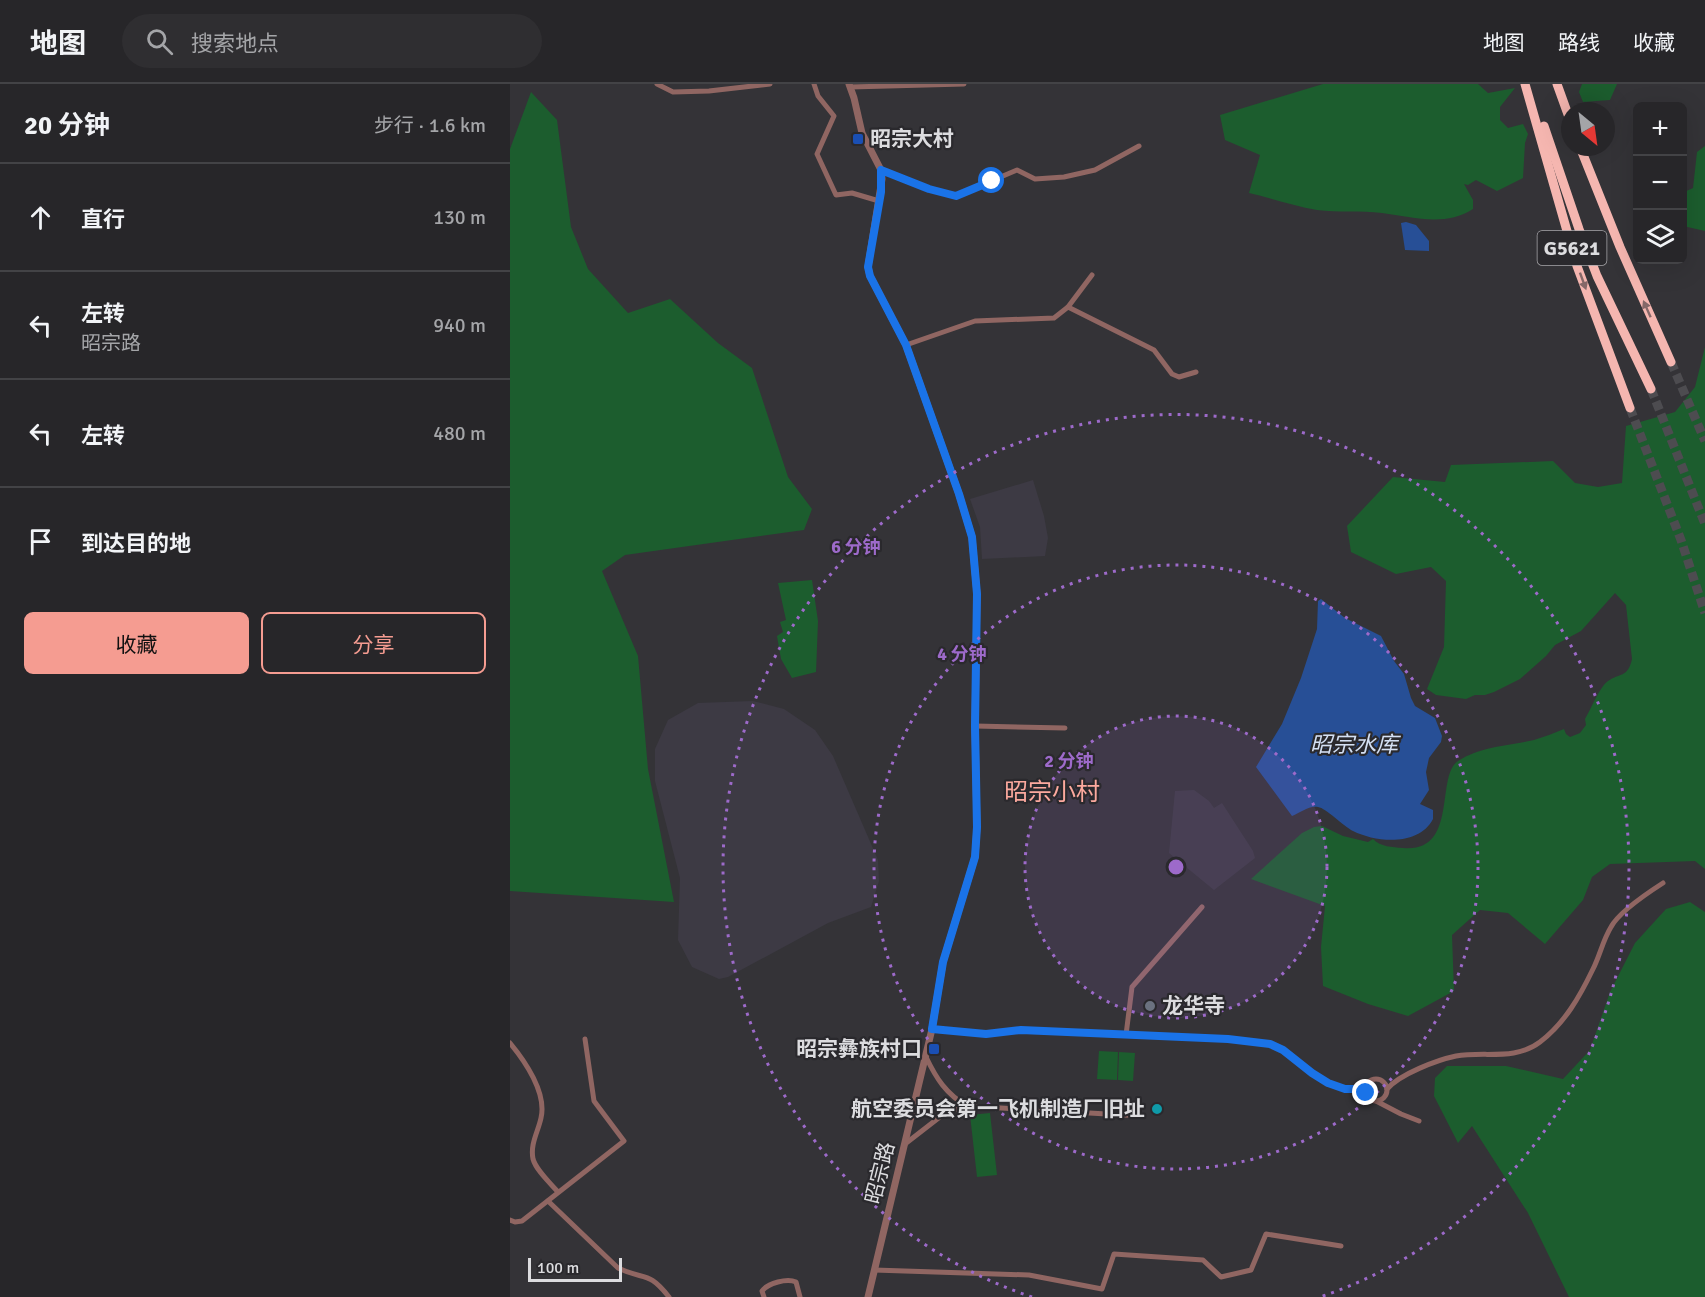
<!DOCTYPE html>
<html lang="zh">
<head>
<meta charset="utf-8">
<style>
  :root { --surface:#272629; --page:#2f2e31; --text:#f1f3f6; --muted:#a4a5a8; --line:#434346; --accent:#f59c91 }
  body { margin:0; font-family:Signika,"Noto Sans SC",sans-serif; background:var(--page); color:var(--text) }
  .controls { position:absolute; right:18px; top:18px; display:grid; overflow:hidden; border-radius:9px; box-shadow:0 6px 24px #0002 }
  .controls button { width:54px; height:54px; display:grid; place-items:center; padding:0; border:0; border-bottom:2px solid var(--line); background:var(--surface); color:var(--text); font:30px sans-serif }
  .compass { position:absolute; left:1051px; top:18px; width:54px; height:54px; border-radius:50%; background:var(--surface); box-shadow:0 6px 24px #0002; rotate:151deg }
  .scale { position:absolute; left:18px; bottom:15px; width:94px; box-sizing:border-box; padding-left:6px; border:3px solid #dcdcdf; border-top:0; font-size:16px; line-height:21px; white-space:nowrap; color:#dcdcdf; -webkit-text-stroke:4px #2a292d; paint-order:stroke }
  .stop { position:absolute; width:18px; height:18px; margin:-14px; border:4px solid #1a73e8; border-radius:50%; background:#fff }
  .stop.end { background:#1a73e8; border-color:#fff; box-shadow:0 2px 6px #0008 }
  .list { margin:0; padding:0; list-style:none }
  h2 { display:flex; justify-content:space-between; align-items:center; height:78px; margin:0; padding:0 24px; font-size:26px }
  h2 small { font-size:20px; font-weight:400; color:var(--muted) }
  .list li { display:grid; grid-template-columns:39px 1fr auto; gap:18px; align-items:center; box-sizing:border-box; height:108px; padding:0 24px; border-top:2px solid var(--line) }
  .list b { display:block; font-size:22px; white-space:nowrap }
  .list p { margin:0; font-size:20px; white-space:nowrap; color:var(--muted) }
  .list em { font-size:20px; font-style:normal; color:var(--muted) }
  .actions { display:flex; gap:12px; padding:18px 24px }
  .actions a { flex:1; padding:14px 0; border:2px solid var(--accent); border-radius:9px; text-align:center; font-size:21px; color:var(--accent) }
  .actions .main { background:var(--accent); color:#111 }
  .icon { flex:none; width:33px; height:33px; fill:none; stroke:currentColor; stroke-width:2; stroke-linecap:round; stroke-linejoin:round }
  .map { position:relative; flex:none; width:1195px; height:1213px; overflow:hidden }
  header { display:flex; align-items:center; gap:36px; box-sizing:border-box; height:84px; padding:0 30px; background:var(--surface); border-bottom:2px solid var(--line) }
  header strong { font-size:28px }
  nav { display:flex; gap:33px; margin-inline-start:auto; font-size:21px }
  .search { width:420px; height:54px; background:var(--page); display:flex; align-items:center; gap:15px; box-sizing:border-box; padding:0 21px; border-radius:33px; color:var(--muted); font-size:22px }
  main { display:flex }
  aside { flex:1; background:var(--surface) }
  .map>svg:first-child { display:block }
  .built { fill:#3d3a44 }
  .green { fill:#1c5d2e }
  .water { fill:#274f96 }
  .lines { fill:none; stroke-linecap:round; stroke-linejoin:round }
  .motorway-tunnel { stroke:#4d4c50; stroke-width:9; stroke-dasharray:9 4.5; stroke-linecap:butt }
  .minor { stroke:#906662; stroke-width:5 }
  .tertiary { stroke:#906662; stroke-width:7 }
  .motorway { stroke:#f5b6b0; stroke-width:9 }
  .oneway { fill:#856868 }
  .route { stroke:#1a73e8; stroke-width:8 }
  .ring { fill:none; stroke:#9d6aca; stroke-width:3; stroke-dasharray:3 6 }
  .transit-dot { fill:#1a4fb4; stroke:#2a292d; stroke-width:2 }
  .worship-dot { fill:#6b7280; stroke:#2a292d; stroke-width:2 }
  .culture-dot { fill:#0f9aa8; stroke:#2a292d; stroke-width:2 }
  .labels { text-anchor:middle; dominant-baseline:central; stroke-width:4.5; stroke-linejoin:round; paint-order:stroke }
  .shield { fill:#2a292d; stroke:#a7a6aa; stroke-width:1.5 }
  .shield-label { font-size:20px; font-weight:bold; fill:#dcdcdf }
  .poi-label { font-size:21px; font-weight:bold; fill:#dcdcdf; stroke:#2a292d; text-anchor:start }
  .street-label { font-size:21px; fill:#dcdcdf; stroke:#2a292d }
  .water-label { font-size:22px; font-style:italic; fill:#d4e0f4; stroke:#2a292d }
  .quarter-label { font-size:24px; fill:#fca99e; stroke:#2a292d }
  .centre { fill:#9d6aca; stroke:#2a292d; stroke-width:3 }
  .ring-label { font-size:18px; text-anchor:middle; font-weight:bold; fill:#9d6aca; stroke:#2a292d; stroke-width:4.5; stroke-linejoin:round; paint-order:stroke }
</style>
</head>
<body>
<header>
<strong>地图</strong>
<div class="search"><svg class="icon" aria-label="search" viewBox="0 0 24 24"><circle cx="10" cy="10" r="6"/><path d="M15 15l6 6"/></svg>搜索地点</div>
<nav><a>地图</a><a>路线</a><a>收藏</a></nav>
</header>
<main>
<aside>
<h2>20 分钟<small>步行 · 1.6 km</small></h2>
<ul class="list">
<li><svg class="icon" aria-label="ahead" viewBox="0 0 24 24"><path d="M12 20V5M6 11l6-6 6 6"/></svg><div><b>直行</b></div><em>130 m</em></li>
<li><svg class="icon" aria-label="left" viewBox="0 0 24 24"><path d="M17 20v-9H6M10 6l-5 5 5 5"/></svg><div><b>左转</b><p>昭宗路</p></div><em>940 m</em></li>
<li><svg class="icon" aria-label="left" viewBox="0 0 24 24"><path d="M17 20v-9H6M10 6l-5 5 5 5"/></svg><div><b>左转</b></div><em>480 m</em></li>
<li><svg class="icon" aria-label="arrive" viewBox="0 0 24 24"><path d="M6 21V4h12l-3 4 3 4H6"/></svg><div><b>到达目的地</b></div></li>
</ul>
<div class="actions"><a class="main">收藏</a><a>分享</a></div>
</aside>
<div class="map">
<svg width="1195" height="1213" viewBox="0 0 1195 1213">
  <rect width="100%" height="100%" fill="#343337"/>
  <g class="built">
    <polygon points="523,396 534,432 538,454 535,472 472,475 470,443 460,415"/>
    <polygon points="243,617 274,625 305,646 323,672 368,776 369,797 361,823 318,839 218,893 209,895 182,883 168,856 170,794 145,697 145,665 158,636 188,619"/>
    <polygon points="684,706 699,717 704,724 712,719 743,767 745,774 704,806 659,769 665,707"/>
  </g>
  <g class="green">
    <path d="M813 0H968L978 9 1005 4 990 23V36L998 44 1013 40 1018 50 1015 59 1013 94 987 107 966 96 958 101 954 100 963 116V125C935 143 903 133 872 129 851 126 828 129 807 126 784 122 761 114 739 109L750 71 715 56 710 31Z"/>
    <polygon points="1072,0 1107,0 1100,16 1073,18 1069,8"/>
    <polygon points="21,8 47,36 61,143 78,185 118,229 160,215 208,259 242,284 278,393 302,425 294,446 115,471 92,487 128,572 138,685 164,818 0,807 0,65"/>
    <polygon points="1195,62 1195,147 1173,142 1172,109 1183,104 1187,68"/>
    <path d="M1195 263V785L1185 777 1100 780 1082 793 1073 816 1035 860 998 829 970 826 942 851 944 907 898 932 858 920 813 902 811 863 815 822 741 795 792 749 804 743 812 742 833 752 858 758 863 755C871 763 882 763 893 764 949 769 925 692 948 677 971 662 999 662 1024 656 1034 653 1044 649 1054 645L1056 650 1060 653 1070 649 1076 641 1075 635C1080 627 1090 602 1098 597 1109 589 1118 594 1122 575L1116 521 1105 509 1071 547 1045 561 1036 572 1010 595 984 608 975 611H965L956 615 926 611 917 605 934 563 936 497 921 483 886 490 841 468 837 442 883 393 935 398 941 381 1043 377 1065 399 1088 403 1112 399 1116 342 1165 328 1185 303Z"/>
    <polygon points="302,496 308,537 306,588 282,594 271,575 267,552 273,548 270,538 276,536 268,499"/>
    <polygon points="1180,818 1195,828 1195,1213 1059,1213 1018,1129 962,1042 948,1059 924,1012 925,994 937,982 996,982 1053,995 1080,966 1100,908 1125,859 1156,825"/>
    <polygon points="589,967 608,968 607,996 587,995"/>
    <polygon points="609,968 625,969 623,997 608,996"/>
    <polygon points="480,1029 487,1091 467,1093 460,1031"/>
  </g>
  <g class="water">
    <polygon points="896,138 906,141 919,157 919,167 895,166 891,139"/>
    <path d="M811 515 835 534 871 552 884 577 894 590 901 614 905 622 925 634 932 652 931 658 919 674 916 688 919 706 910 720 923 726V735C909 762 867 759 843 747 833 742 816 724 808 723 800 721 789 729 782 732L746 683 772 640 791 594 807 545 808 517Z"/>
  </g>
  <g class="lines">
    <g class="motorway-tunnel">
      <polyline points="1161,278 1195,357"/>
      <polyline points="1141,305 1195,440"/>
      <polyline points="1120,324 1171,456 1195,529"/>
    </g>
    <g class="minor">
      <polyline points="147,0 163,8 199,7 260,0"/>
      <polyline points="304,0 308,12 324,32 307,70 326,111 342,109 369,117"/>
      <polyline points="340,3 454,0"/>
      <polyline points="371,86 419,105 446,112 507,86 525,95 554,93 585,86 629,62"/>
      <polyline points="558,223 582,191"/>
      <polyline points="396,261 465,237 544,234 558,223 644,266 662,290 669,293 686,288"/>
      <polyline points="465,642 555,644"/>
      <polyline points="422,945 476,950 511,946 718,955 760,960 773,966 802,989 818,999 835,1005 856,1005"/>
      <polyline points="616,951 622,903 692,823"/>
      <path d="M0 959C15 977 37 1009 31 1034 28 1048 20 1060 23 1075 26 1086 40 1099 48 1108"/>
      <circle cx="866" cy="1006" r="11"/>
      <path d="M877 1005C890 990 927 976 946 972 974 967 1005 977 1030 958 1055 939 1070 912 1083 885 1090 871 1093 856 1101 843 1109 828 1139 808 1153 799"/>
      <polyline points="866,1017 891,1030 909,1037"/>
      <polyline points="457,1022 631,1032"/>
      <path d="M395 1060 435 1029 457 1022C436 1010 426 994 416 973"/>
      <path d="M38 1117 108 1184C135 1197 138 1186 159 1213"/>
      <polyline points="0,1136 5,1138 12,1137 114,1057 84,1017 75,955"/>
      <polyline points="364,1186 519,1191 592,1205 604,1170 693,1176 711,1193 741,1186 756,1150 831,1162"/>
      <path d="M254 1213 252 1207C258 1199 277 1194 286 1198L290 1213"/>
    </g>
    <polyline class="tertiary" points="339,0 344,14 352,49 371,86 372,95 358,183 360,192 396,261 449,410 462,453 467,510 465,642 467,743 465,773 433,878 422,945 358,1213"/>
    <g class="motorway">
      <polyline points="1015,0 1067,182 1120,324"/>
      <polyline points="1047,0 1060,36"/>
      <polyline points="1034,42 1069,145 1087,192 1141,305"/>
      <polyline points="1070,63 1110,163 1161,278"/>
    </g>
  </g>
  <defs><path id="oneway-solid" d="M-6-.8H1V-3.2L6.5 0L1 3.2V.8H-6Z" transform="scale(1.5)"/></defs>
  <g class="oneway">
    <use href="#oneway-solid" transform="translate(1073 197) rotate(70)"/>
    <use href="#oneway-solid" transform="translate(1137 225) rotate(-114)"/>
  </g>
  <g class="lines">
    <polyline class="route" points="482,97 446,112 419,105 371,86 371,108 358,183 360,192 396,261 449,410 462,453 467,510 465,642 467,743 465,773 433,878 422,945 476,950 511,946 718,955 760,960 773,966 802,989 818,999 835,1005 856,1005 856,1009"/>
  </g>
  <circle cx="666" cy="783" r="151" fill="#9d6aca" fill-opacity=".12"/>
  <g class="ring">
    <circle cx="666" cy="783" r="151"/>
    <circle cx="666" cy="783" r="302"/>
    <path d="M522 1213A453 453 0 1 1 810 1213"/>
  </g>
  <g class="transit-dot">
    <rect x="342" y="49" width="12" height="12" rx="3"/>
    <rect x="418" y="959" width="12" height="12" rx="3"/>
  </g>
  <circle class="worship-dot" cx="640" cy="922" r="6"/>
  <circle class="culture-dot" cx="647" cy="1025" r="6"/>
  <g class="labels">
    <rect class="shield" x="1027.5" y="147" width="69" height="34" rx="4.5"/>
    <g class="shield-label">
      <text x="1062" y="164">G5621</text>
    </g>
    <g class="poi-label">
      <text x="360" y="55">昭宗大村</text>
      <text x="652" y="922">龙华寺</text>
      <text x="412" y="965" text-anchor="end">昭宗彝族村口</text>
      <text x="635" y="1025" text-anchor="end">航空委员会第一飞机制造厂旧址</text>
    </g>
    <g class="street-label">
      <text transform="translate(370 1089) rotate(-76)">昭宗路</text>
    </g>
    <g class="water-label">
      <text x="844" y="660">昭宗水库</text>
    </g>
    <g class="quarter-label">
      <text x="542" y="708">昭宗小村</text>
    </g>
  </g>
  <circle cx="666" cy="783" r="9" class="centre"/>
  <g class="ring-label">
    <text x="346" y="469">6 分钟</text>
    <text x="452" y="576">4 分钟</text>
    <text x="559" y="683">2 分钟</text>
  </g>
</svg>
<div class="controls">
<button>+</button>
<button>−</button>
<button><svg class="icon" aria-label="layers" viewBox="0 0 24 24"><path d="M12 4l9 5-9 5-9-5zM3 14l9 5 9-5"/></svg></button>
</div>
<svg class="compass" viewBox="-18 -18 36 36"><path d="M0-13l5 13h-10z" fill="#e53935"/><path d="M0 13l5-13h-10z" fill="#a4a5a8"/></svg>
<div class="scale">100 m</div>
<div class="stop" style="left:482px;top:97px"></div>
<div class="stop end" style="left:856px;top:1009px"></div>
</div>
</main>
</body>
</html>
